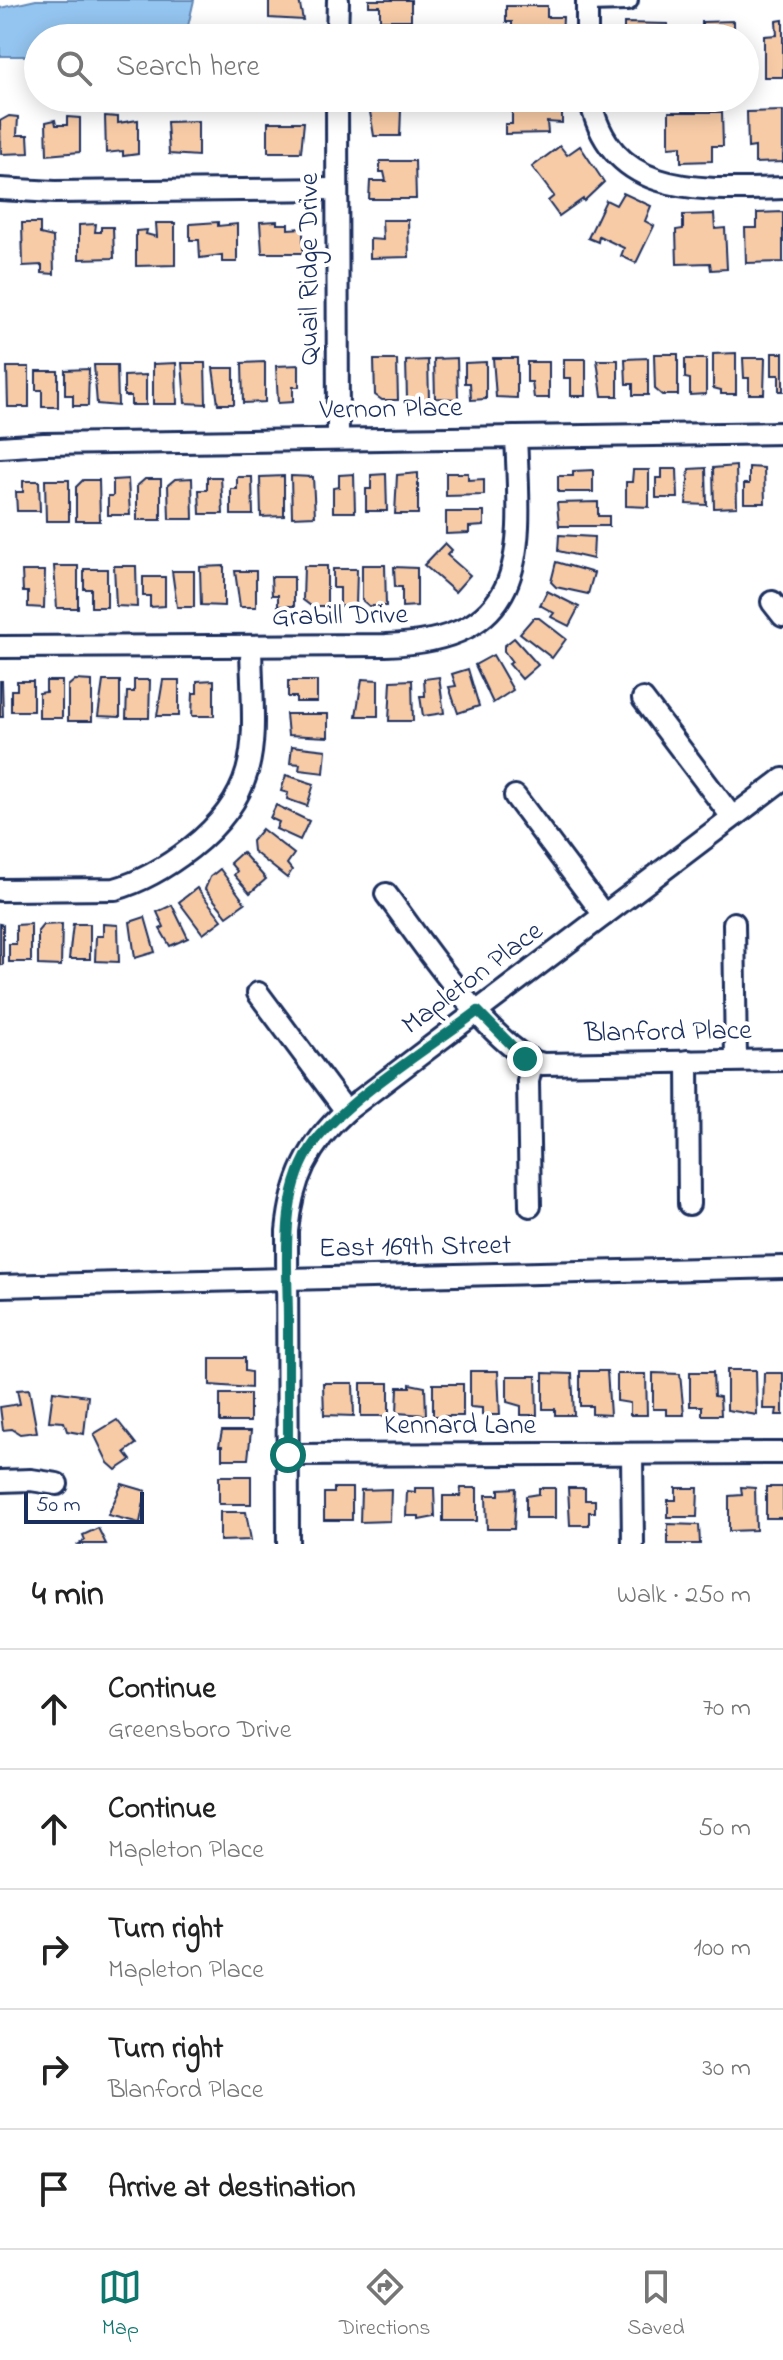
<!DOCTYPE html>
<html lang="en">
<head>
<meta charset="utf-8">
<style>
  :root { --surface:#fff; --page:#f2f2f2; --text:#222; --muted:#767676; --line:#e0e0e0; --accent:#0f766e }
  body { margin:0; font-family:"Indie Flower",sans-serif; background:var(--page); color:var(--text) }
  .scale { position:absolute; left:24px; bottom:20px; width:120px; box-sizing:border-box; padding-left:8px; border:4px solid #1b2f5e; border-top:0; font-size:22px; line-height:28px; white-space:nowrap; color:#1b2f5e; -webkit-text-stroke:6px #fff; paint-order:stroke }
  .stop { position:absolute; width:24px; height:24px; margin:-18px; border:6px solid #0f766e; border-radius:50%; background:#fff }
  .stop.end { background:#0f766e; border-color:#fff; box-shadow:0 2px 8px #0008 }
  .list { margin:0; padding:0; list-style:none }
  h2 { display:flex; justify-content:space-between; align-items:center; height:104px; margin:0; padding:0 32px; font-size:34px }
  h2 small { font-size:26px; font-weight:400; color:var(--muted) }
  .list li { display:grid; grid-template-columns:52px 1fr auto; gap:24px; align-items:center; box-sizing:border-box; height:120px; padding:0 32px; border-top:2px solid var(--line) }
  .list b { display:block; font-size:30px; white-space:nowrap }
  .list p { margin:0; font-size:26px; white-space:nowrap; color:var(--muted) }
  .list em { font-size:26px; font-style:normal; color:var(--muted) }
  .icon { flex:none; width:44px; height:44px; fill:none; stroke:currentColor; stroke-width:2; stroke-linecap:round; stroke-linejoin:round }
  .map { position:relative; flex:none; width:783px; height:1544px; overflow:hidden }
  .search { position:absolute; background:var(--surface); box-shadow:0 4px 20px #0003; left:24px; right:24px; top:24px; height:88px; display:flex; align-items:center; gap:20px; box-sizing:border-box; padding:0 28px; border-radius:44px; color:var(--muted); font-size:30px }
  .sheet { height:704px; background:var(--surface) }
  nav { display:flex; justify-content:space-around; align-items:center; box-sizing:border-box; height:112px; border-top:2px solid var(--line); background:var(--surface); font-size:22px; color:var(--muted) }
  nav a { display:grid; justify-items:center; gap:4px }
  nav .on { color:var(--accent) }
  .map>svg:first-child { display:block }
  .water { fill:#94c5f0; stroke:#6489b6; stroke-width:2 }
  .building { fill:#f7cba6; stroke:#1b2f5e; stroke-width:2 }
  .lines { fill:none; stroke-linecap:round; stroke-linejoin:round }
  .minor-casing { stroke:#1b2f5e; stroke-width:26 }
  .minor { stroke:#fff; stroke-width:20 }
  .route { stroke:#0f766e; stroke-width:10 }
  .labels { text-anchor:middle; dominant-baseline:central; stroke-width:8; stroke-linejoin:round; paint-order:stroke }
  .street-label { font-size:28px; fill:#1b2f5e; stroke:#fff }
</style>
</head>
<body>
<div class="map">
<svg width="783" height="1544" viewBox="0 0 783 1544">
  <rect width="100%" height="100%" fill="#fff"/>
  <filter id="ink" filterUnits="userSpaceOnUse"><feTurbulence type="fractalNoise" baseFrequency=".0125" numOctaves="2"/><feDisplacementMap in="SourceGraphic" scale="16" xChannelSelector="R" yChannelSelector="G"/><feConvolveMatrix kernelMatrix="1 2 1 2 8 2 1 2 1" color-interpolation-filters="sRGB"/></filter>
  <g filter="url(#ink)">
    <polygon class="water" points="36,0 194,0 188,26 174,38 38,38 38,56 0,56 0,8"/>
    <g class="building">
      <polygon points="269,0 299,0 303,20 269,18"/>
      <polygon points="369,0 411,0 411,20 380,20 380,6 369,6"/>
      <polygon points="506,6 547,6 547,17 563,17 562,38 512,38 512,22 506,22"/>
      <polygon points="783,20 783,77 764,77 764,36 777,35 776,21"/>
      <polygon points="734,21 734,36 744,38 696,38 702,37 702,22"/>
      <polygon points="624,23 668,24 669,38 624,38"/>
      <polygon points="512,98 562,98 562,123 547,122 548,133 505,134 505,124 512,124"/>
      <polygon points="369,106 401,110 400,136 374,136"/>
      <polygon points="783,111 783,162 755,163 755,147 748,148 747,112"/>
      <polygon points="669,112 722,112 723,146 712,146 712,161 681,162 681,146 669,147"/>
      <polygon points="9,116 18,117 17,135 28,135 29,153 1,154 0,121"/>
      <polygon points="105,116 118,117 118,123 138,120 138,154 123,156 123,151 106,153"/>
      <polygon points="67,117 80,118 80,152 47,155 46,122 55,120 56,125 67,125"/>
      <polygon points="198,121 198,156 169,154 167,122"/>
      <polygon points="268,122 304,122 301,152 268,152"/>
      <polygon points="560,146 567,155 580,146 604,182 584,201 583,199 559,216 548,201 554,196 532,167"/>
      <polygon points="380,161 415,161 416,199 369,199 370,181 386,181 384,172 380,172"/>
      <polygon points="623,193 651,206 645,221 654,226 636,263 621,256 624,248 599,236 598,242 588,238 606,200 616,205"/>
      <polygon points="783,212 783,262 746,263 745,228 757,228 757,213"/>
      <polygon points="714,214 715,229 725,228 727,269 711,270 710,263 677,264 676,230 683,229 683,215"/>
      <polygon points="382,220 408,220 409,257 370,258 370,239 383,240"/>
      <polygon points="277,221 277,224 288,224 288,229 303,228 303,253 262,253 260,222"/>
      <polygon points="218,222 218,226 237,224 237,262 222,262 222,255 200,258 199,240 190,240 190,224"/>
      <polygon points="22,223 40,223 40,234 53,237 54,274 42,273 42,265 23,266"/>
      <polygon points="156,223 175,223 175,265 136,266 136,231 147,230 146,234 157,237"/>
      <polygon points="96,224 95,232 101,232 101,227 113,227 114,258 79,259 79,225"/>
      <polygon points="736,353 736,394 721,394 721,390 713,388 713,354"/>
      <polygon points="772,353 783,353 783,391 779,391 779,375 772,375"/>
      <polygon points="654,354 678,354 678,395 662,395 655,389"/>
      <polygon points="457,358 458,399 435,398 434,359"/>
      <polygon points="493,358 517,358 517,398 496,397"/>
      <polygon points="648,358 648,395 633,395 633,384 626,384 625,359"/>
      <polygon points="743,358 765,358 764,394 749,394 749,378 744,378"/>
      <polygon points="564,359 586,359 586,396 571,396 571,378 564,378"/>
      <polygon points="685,359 706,359 706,394 690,395 690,379 685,378"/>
      <polygon points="374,360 397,360 398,400 382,400 375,395"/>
      <polygon points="428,360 429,399 407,399 406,361"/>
      <polygon points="597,360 618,360 618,396 602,396"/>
      <polygon points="265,362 265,402 243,403 242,363"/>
      <polygon points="486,362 486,399 471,400 470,383 465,383 465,363"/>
      <polygon points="527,362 549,362 549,398 534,398 532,382 527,382"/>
      <polygon points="176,363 177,404 153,404 153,364"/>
      <polygon points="182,363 205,363 206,404 185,403"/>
      <polygon points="94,365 117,365 118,406 97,404"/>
      <polygon points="299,365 299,387 293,387 293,402 278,403 276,366"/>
      <polygon points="7,367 29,367 29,407 8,407"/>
      <polygon points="213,368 234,368 234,404 218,404"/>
      <polygon points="89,369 88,406 73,406 73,395 65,395 65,370"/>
      <polygon points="36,371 58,371 58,407 42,407 42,390 36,390"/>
      <polygon points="146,375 146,405 131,405 131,396 124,396 124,376"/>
      <polygon points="736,466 737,507 714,508 713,468"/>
      <polygon points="749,467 764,468 765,503 744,503 744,484 749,484"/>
      <polygon points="706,468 707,505 686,504 689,469"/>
      <polygon points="662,469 677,469 678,498 656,498 656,478 662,478"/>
      <polygon points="593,470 593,492 558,492 558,476 573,476 573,471"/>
      <polygon points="633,470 649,470 649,507 626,506 626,482 632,482"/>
      <polygon points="418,473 418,514 395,514 397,475"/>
      <polygon points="446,473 468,473 468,480 484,479 484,495 446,496"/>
      <polygon points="354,474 355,512 333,512 333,488 339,487 339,475"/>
      <polygon points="386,474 387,511 366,511 366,489 371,489 371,475"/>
      <polygon points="284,476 284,516 261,517 260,477"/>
      <polygon points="291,476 313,477 315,516 292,517"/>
      <polygon points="207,477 221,477 223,514 200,514 199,490 207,490"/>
      <polygon points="237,477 252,477 253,515 231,515 231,489 237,489"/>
      <polygon points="192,478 193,519 169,519 168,485 175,479"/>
      <polygon points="128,479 130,515 108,515 108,496 113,496 113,480"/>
      <polygon points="145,479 161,479 161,520 137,520 137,486"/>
      <polygon points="45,480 69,480 69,521 46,521"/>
      <polygon points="83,480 99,480 100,521 76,521 76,487"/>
      <polygon points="23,481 39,481 40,511 17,511 16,492 23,492"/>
      <polygon points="598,502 598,516 609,516 609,526 559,526 557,503"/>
      <polygon points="446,512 484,512 484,526 469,527 469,533 446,534"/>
      <polygon points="559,535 594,537 593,559 558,551"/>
      <polygon points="445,543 452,550 447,555 470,575 455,592 424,565"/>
      <polygon points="556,562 594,573 588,594 556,587 551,582"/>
      <polygon points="362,565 385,565 386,606 369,606 362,600"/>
      <polygon points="54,566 78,566 78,608 57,608"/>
      <polygon points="114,566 136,566 137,607 116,606"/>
      <polygon points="224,566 224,606 201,605 200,567"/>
      <polygon points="304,566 327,566 327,606 311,606 303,600"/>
      <polygon points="394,567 417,568 417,606 402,607 402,587 395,587"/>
      <polygon points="84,569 107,569 107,607 91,607 91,589 84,589"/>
      <polygon points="333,569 357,569 356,606 340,606 340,588 333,588"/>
      <polygon points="22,571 45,571 44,608 28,607 28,592 23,592"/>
      <polygon points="172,571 194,571 194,607 177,607"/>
      <polygon points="235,571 256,571 256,607 240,607"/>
      <polygon points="143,577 165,577 165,606 150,607 150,596 143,596"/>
      <polygon points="271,577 294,577 294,606 278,606 278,595 272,595"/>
      <polygon points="547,591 579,607 569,626 551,617 554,613 540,605"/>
      <polygon points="533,618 539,618 566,639 552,658 520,633"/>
      <polygon points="514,638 538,665 522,679 509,664 512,662 504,651 504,646"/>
      <polygon points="493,655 513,690 493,703 475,665"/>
      <polygon points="468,669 479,706 458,713 449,687 456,686 452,674"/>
      <polygon points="439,677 444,713 423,716 420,696 425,696 424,679"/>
      <polygon points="362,679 378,680 378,716 356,716"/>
      <polygon points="75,680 92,681 92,721 68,721 68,686"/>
      <polygon points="134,680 150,680 149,718 126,718 127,692 134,692"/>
      <polygon points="163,680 179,680 179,716 157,716"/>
      <polygon points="214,680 214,716 192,716 193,693 197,693 197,681"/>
      <polygon points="412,680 413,721 389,721 391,681"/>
      <polygon points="0,681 2,681 3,717 0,717"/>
      <polygon points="17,681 33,681 33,711 11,711 11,690 17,690"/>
      <polygon points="46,681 62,681 62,718 39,718 39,693 46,692"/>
      <polygon points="103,681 120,681 120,717 98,716"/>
      <polygon points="288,681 317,681 317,702 296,702 296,697 288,697"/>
      <polygon points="286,714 328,714 328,737 288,735"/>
      <polygon points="292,746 326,750 324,773 299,770 300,764 290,763"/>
      <polygon points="286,775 314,784 307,806 287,799 288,793 281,791"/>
      <polygon points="276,805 309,821 300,840 276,829 279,822 270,818"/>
      <polygon points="262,829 294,854 287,864 292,870 287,878 253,851 252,841"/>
      <polygon points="242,852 266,879 250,893 234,875 237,871 230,863"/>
      <polygon points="220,869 245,903 227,916 205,889 210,877"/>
      <polygon points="197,888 222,920 203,934 179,902"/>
      <polygon points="172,905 188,938 170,946 160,929 164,927 157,912"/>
      <polygon points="145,917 155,952 135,958 130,922"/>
      <polygon points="0,924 3,925 3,965 0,965"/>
      <polygon points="31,924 31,962 9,962 9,944 16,944 16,925"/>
      <polygon points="62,924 61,966 38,965 38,931 43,925"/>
      <polygon points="73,924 90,924 90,959 69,959"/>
      <polygon points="103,924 118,925 119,962 95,961 96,936 103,936"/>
      <polygon points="210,1358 245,1358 245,1371 251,1372 251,1388 210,1385"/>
      <polygon points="727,1370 756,1370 757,1415 727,1410"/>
      <polygon points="470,1371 498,1371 500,1415 482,1415 482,1408 470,1407"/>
      <polygon points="580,1371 607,1371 610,1415 592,1414 592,1406 580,1406"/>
      <polygon points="690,1372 713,1372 714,1396 720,1397 721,1415 702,1415 702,1406 690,1406"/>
      <polygon points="543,1373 572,1374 574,1415 555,1415 555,1409 543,1409"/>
      <polygon points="653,1373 680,1374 684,1415 666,1415 666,1409 653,1409"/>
      <polygon points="764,1373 783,1373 783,1415 776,1415 777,1409 763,1409"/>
      <polygon points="617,1374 646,1374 647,1415 630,1415 630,1403 617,1401"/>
      <polygon points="507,1376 536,1376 537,1415 521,1415 521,1406 507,1402"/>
      <polygon points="323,1383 353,1383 354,1416 324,1415"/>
      <rect x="361" y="1383" width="28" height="33"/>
      <polygon points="410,1384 425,1387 426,1415 397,1413 398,1387 410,1387"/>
      <rect x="433" y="1384" width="30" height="32"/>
      <polygon points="29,1389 37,1432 20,1434 12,1429 3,1430 0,1407 20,1404 17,1390"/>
      <polygon points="53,1391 88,1396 84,1434 67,1431 64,1422 49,1421"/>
      <rect x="220" y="1394" width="30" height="28"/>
      <polygon points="117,1420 136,1444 125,1452 131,1460 116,1470 108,1463 94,1434"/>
      <polygon points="222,1431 251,1431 248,1459 222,1459 222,1446 219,1446"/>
      <rect x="219" y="1476" width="32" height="28"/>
      <polygon points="122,1484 146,1491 140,1523 108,1515"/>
      <polygon points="741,1487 755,1488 756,1530 729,1531 729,1496 742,1495"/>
      <rect x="766" y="1487" width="17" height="31"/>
      <polygon points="334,1488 352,1488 352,1520 324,1520 324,1493 334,1493"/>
      <polygon points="415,1488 434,1488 435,1517 419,1520 419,1516 406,1516 407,1491 415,1492"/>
      <polygon points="461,1488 477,1488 477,1521 443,1521 443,1496 460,1496"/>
      <polygon points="516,1488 514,1529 487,1529 486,1495 499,1495 499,1489"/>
      <polygon points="539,1488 555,1488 555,1518 526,1518 526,1496 539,1494"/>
      <polygon points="568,1488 585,1488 585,1500 595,1500 595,1512 589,1512 589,1525 570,1525"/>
      <polygon points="676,1488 698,1488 697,1517 668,1517 668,1500 676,1500"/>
      <polygon points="391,1489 390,1521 360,1522 361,1490"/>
      <polygon points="220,1512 246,1512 251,1540 220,1541"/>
      <polygon points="668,1524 699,1525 700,1544 668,1544"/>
      <polygon points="98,1528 106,1544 79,1544 85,1540 83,1535"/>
    </g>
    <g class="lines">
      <g class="minor-casing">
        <g id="minor">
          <polyline points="587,1 627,0"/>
          <polyline points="337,38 338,0"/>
          <polyline points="587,38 587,0"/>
          <polyline points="337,98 338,439"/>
          <path d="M590 98C610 199 703 190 783 188"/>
          <polyline points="0,189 55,192 336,189"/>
          <polyline points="0,447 44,444 783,433"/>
          <polyline points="772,602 783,616"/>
          <path d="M0 647 386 645C532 640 521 552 516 437"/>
          <polyline points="643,699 732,817"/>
          <polyline points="515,796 604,915"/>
          <path d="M0 890 115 889C144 881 168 866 191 848 268 787 252 734 251 646"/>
          <path d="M386 894C418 936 494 1053 543 1064L783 1060"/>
          <polyline points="734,923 736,1060"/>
          <polyline points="258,993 346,1111"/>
          <polyline points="688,1061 689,1204"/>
          <polyline points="530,1206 528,1081 533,1062"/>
          <polyline points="0,1286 783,1267"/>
          <polyline points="632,1454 633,1544"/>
          <polyline points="288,1455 783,1453"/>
          <polyline points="0,1481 31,1480 57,1484"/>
          <path d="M288 1544 287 1231C292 1180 308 1145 346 1111L783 779"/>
        </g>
      </g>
      <use href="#minor" class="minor"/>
    </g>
  </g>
  <g class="lines" filter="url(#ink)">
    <path class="route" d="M288 1455C288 1410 288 1365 288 1320 288 1262 278 1192 315 1142 348 1098 432 1046 478 1011L525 1059"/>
  </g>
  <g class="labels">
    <g class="street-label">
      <text transform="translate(310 269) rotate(-90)">Quail Ridge Drive</text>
      <text transform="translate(391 410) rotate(-1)">Vernon Place</text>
      <text transform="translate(340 617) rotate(-1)">Grabill Drive</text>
      <text transform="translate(473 979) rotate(-37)">Mapleton Place</text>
      <text transform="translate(668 1033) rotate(-1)">Blanford Place</text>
      <text transform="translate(415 1248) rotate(-1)">East 169th Street</text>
      <text x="460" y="1426">Kennard Lane</text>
    </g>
  </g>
</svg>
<div class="scale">50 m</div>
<div class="stop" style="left:288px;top:1455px"></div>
<div class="stop end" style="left:525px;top:1059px"></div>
<div class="search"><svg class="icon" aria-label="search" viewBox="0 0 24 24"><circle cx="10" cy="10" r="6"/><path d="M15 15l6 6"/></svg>Search here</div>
</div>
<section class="sheet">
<h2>4 min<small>Walk · 250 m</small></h2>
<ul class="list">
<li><svg class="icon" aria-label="ahead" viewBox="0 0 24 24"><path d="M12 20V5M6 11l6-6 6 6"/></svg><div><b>Continue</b><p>Greensboro Drive</p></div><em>70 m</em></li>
<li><svg class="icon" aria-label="ahead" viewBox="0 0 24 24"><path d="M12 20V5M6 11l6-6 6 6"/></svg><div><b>Continue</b><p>Mapleton Place</p></div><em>50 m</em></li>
<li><svg class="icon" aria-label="right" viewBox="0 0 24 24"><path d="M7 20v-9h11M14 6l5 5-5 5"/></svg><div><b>Turn right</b><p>Mapleton Place</p></div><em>100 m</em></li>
<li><svg class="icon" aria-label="right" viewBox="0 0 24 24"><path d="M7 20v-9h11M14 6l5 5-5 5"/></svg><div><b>Turn right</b><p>Blanford Place</p></div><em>30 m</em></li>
<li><svg class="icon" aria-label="arrive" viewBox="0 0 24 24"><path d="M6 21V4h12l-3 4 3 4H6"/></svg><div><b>Arrive at destination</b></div></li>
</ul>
</section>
<nav>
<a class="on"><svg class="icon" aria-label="map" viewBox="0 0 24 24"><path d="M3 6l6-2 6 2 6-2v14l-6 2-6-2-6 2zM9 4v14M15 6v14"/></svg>Map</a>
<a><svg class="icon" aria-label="directions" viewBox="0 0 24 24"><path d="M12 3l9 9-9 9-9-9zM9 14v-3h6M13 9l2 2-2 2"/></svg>Directions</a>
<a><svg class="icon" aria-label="saved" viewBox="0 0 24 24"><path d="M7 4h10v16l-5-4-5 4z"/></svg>Saved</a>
</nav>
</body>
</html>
